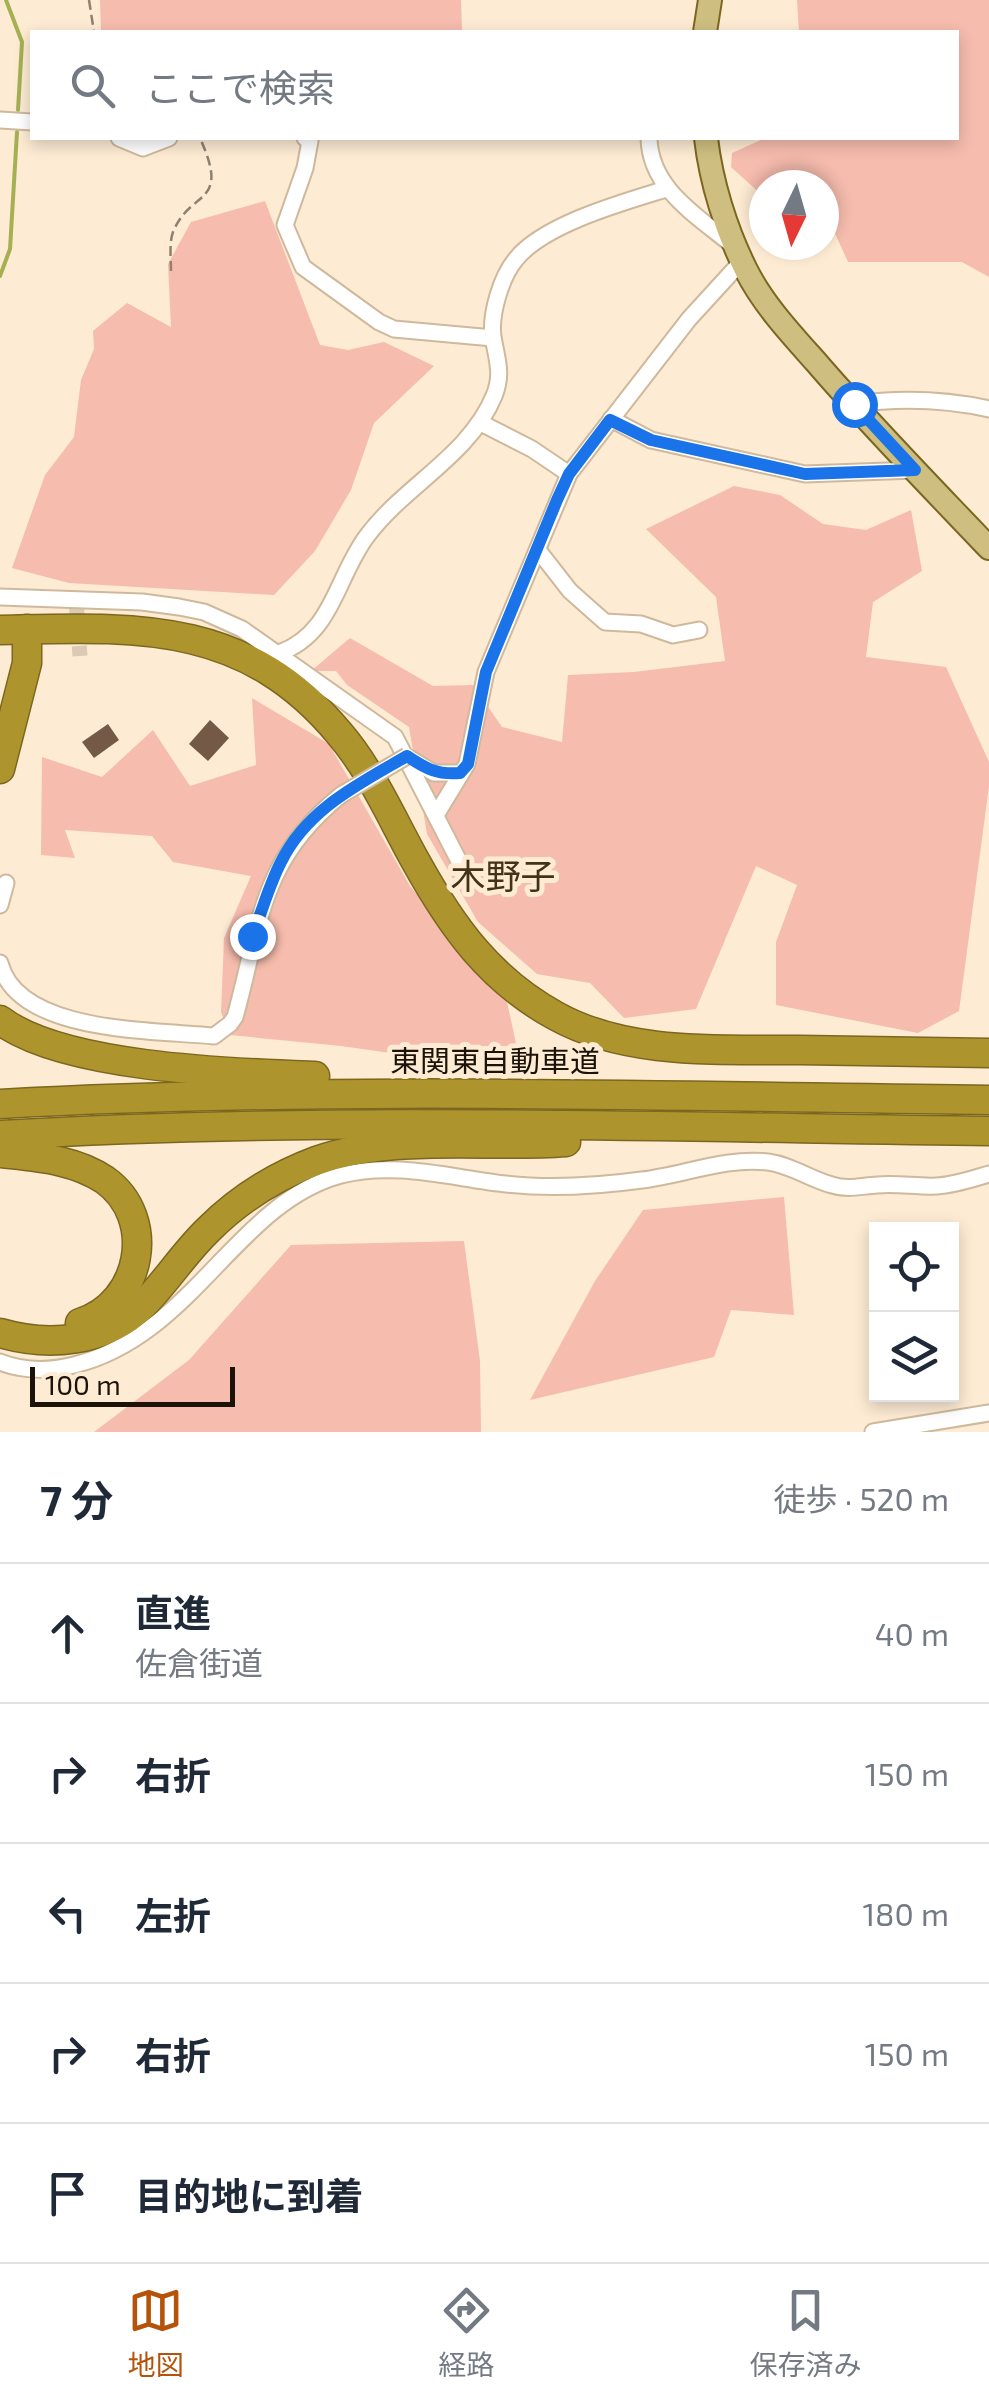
<!DOCTYPE html>
<html lang="ja">
<head>
<meta charset="utf-8">
<style>
  :root { --surface:#fff; --page:#f6f6f7; --text:#1f2937; --muted:#747a83; --line:#e0e1e3; --accent:#b45309 }
  body { margin:0; font-family:"Exo 2","Noto Sans JP",sans-serif; background:var(--page); color:var(--text) }
  .controls { position:absolute; right:30px; bottom:30px; display:grid; overflow:hidden; border-radius:0px; box-shadow:0 5px 15px #0003 }
  .controls button { width:90px; height:90px; display:grid; place-items:center; padding:0; border:0; border-bottom:2px solid var(--line); background:var(--surface); color:var(--text); font:50px sans-serif }
  .compass { position:absolute; left:749px; top:170px; width:90px; height:90px; border-radius:50%; background:var(--surface); box-shadow:0 5px 15px #0003; rotate:185deg }
  .scale { position:absolute; left:30px; bottom:25px; width:205px; box-sizing:border-box; padding-left:10px; border:5px solid #1b1309; border-top:0; font-size:28px; line-height:35px; white-space:nowrap; color:#1b1309; -webkit-text-stroke:8px #fdebd3; paint-order:stroke }
  .stop { position:absolute; width:30px; height:30px; margin:-22px; border:8px solid #1a73e8; border-radius:50%; background:#fff }
  .stop.end { background:#1a73e8; border-color:#fff; box-shadow:0 2px 10px #0008 }
  .list { margin:0; padding:0; list-style:none }
  h2 { display:flex; justify-content:space-between; align-items:center; height:130px; margin:0; padding:0 40px; font-size:42px }
  h2 small { font-size:32px; font-weight:400; color:var(--muted) }
  .list li { display:grid; grid-template-columns:65px 1fr auto; gap:30px; align-items:center; box-sizing:border-box; height:140px; padding:0 40px; border-top:2px solid var(--line) }
  .list b { display:block; font-size:38px; white-space:nowrap }
  .list p { margin:0; font-size:32px; white-space:nowrap; color:var(--muted) }
  .list em { font-size:32px; font-style:normal; color:var(--muted) }
  .icon { flex:none; width:55px; height:55px; fill:none; stroke:currentColor; stroke-width:2; stroke-linecap:round; stroke-linejoin:round }
  .map { position:relative; flex:none; width:989px; height:1432px; overflow:hidden }
  .search { position:absolute; background:var(--surface); box-shadow:0 5px 15px #0003; left:30px; right:30px; top:30px; height:110px; display:flex; align-items:center; gap:25px; box-sizing:border-box; padding:0 35px; border-radius:0px; color:var(--muted); font-size:38px }
  .sheet { height:830px; background:var(--surface) }
  nav { display:flex; justify-content:space-around; align-items:center; box-sizing:border-box; height:140px; border-top:2px solid var(--line); background:var(--surface); font-size:28px; color:var(--muted) }
  nav a { display:grid; justify-items:center; gap:5px }
  nav .on { color:var(--accent) }
  .map>svg:first-child { display:block }
  .green { fill:#f6bcad }
  .lines { fill:none; stroke-linecap:round; stroke-linejoin:round }
  .stream { stroke:#a5b052; stroke-width:4 }
  .building { fill:#755947 }
  .street-tunnel { stroke:#dbcbb5; stroke-width:15; stroke-dasharray:15 8; stroke-linecap:butt }
  .street-casing { stroke:#cfb99c; stroke-width:19 }
  .primary-casing { stroke:#7b6720; stroke-width:26 }
  .highway-casing { stroke:#7b6720; stroke-width:31 }
  .path { stroke:#8f8170; stroke-width:2.5; stroke-dasharray:10 5; stroke-linecap:butt }
  .street { stroke:#fff; stroke-width:15 }
  .primary { stroke:#cebf80; stroke-width:22 }
  .highway { stroke:#ae942c; stroke-width:28 }
  .street-bridge-casing { stroke:#cfb99c; stroke-width:19; stroke-linecap:butt }
  .street-bridge { stroke:#fff; stroke-width:15 }
  .route { stroke:#1a73e8; stroke-width:12 }
  .labels { text-anchor:middle; dominant-baseline:central; stroke-width:10; stroke-linejoin:round; paint-order:stroke }
  .street-label { font-size:30px; fill:#1b1309; stroke:#fdebd3 }
  .quarter-label { font-size:35px; fill:#433218; stroke:#fdebd3 }
</style>
</head>
<body>
<div class="map">
<svg width="989" height="1432" viewBox="0 0 989 1432">
  <rect width="100%" height="100%" fill="#fdebd3"/>
  <g class="green">
    <polygon points="100,0 461,0 462,32 101,32"/>
    <polygon points="797,0 989,0 989,277 962,262 848,262 833,229 824,226 824,185 764,185 764,197 731,167 732,153 765,138 956,138 956,32 799,32"/>
    <polygon points="265,201 320,345 348,350 384,342 434,366 374,423 351,490 315,551 274,595 69,583 12,568 45,475 74,437 81,380 94,349 93,331 127,303 171,327 168,264 191,222"/>
    <polygon points="734,486 780,495 823,524 866,530 911,510 922,571 873,602 866,657 946,667 989,762 989,786 959,1011 918,1033 776,1005 776,942 797,885 756,866 696,1009 624,1018 590,983 537,974 478,922 427,834 409,727 347,685 336,671 311,671 350,638 433,686 473,685 502,727 562,742 568,675 634,672 725,661 716,597 646,529"/>
    <polygon points="252,698 329,744 410,886 507,1002 517,1048 476,1065 341,1046 230,1035 221,1012 224,938 251,876 173,862 152,836 65,830 75,858 41,855 42,757 102,777 153,730 190,786 256,765"/>
    <polygon points="784,1197 794,1315 731,1310 714,1357 530,1400 595,1281 643,1210"/>
    <polygon points="464,1241 480,1361 481,1432 94,1432 189,1360 291,1245"/>
  </g>
  <g class="lines">
    <g class="stream">
      <polyline points="6,0 22,42 18,110"/>
      <polyline points="0,276 10,249 17,132"/>
    </g>
  </g>
  <g class="building">
    <polygon points="210,720 229,738 208,761 189,744"/>
    <polygon points="108,724 119,740 94,758 82,742"/>
  </g>
  <g class="lines">
    <polyline class="street-tunnel" points="76,600 80,656"/>
    <g class="street-casing">
      <g id="street">
        <polyline points="0,120 32,122"/>
        <polyline points="119,138 143,148 169,138"/>
        <polyline points="305,138 310,141 305,168 285,225 303,267 379,322 394,329 493,338"/>
        <path d="M649 138C650 188 696 215 731 244"/>
        <path d="M854 404C899 398 944 399 989 409"/>
        <polyline points="611,419 651,440 805,474 915,470"/>
        <polyline points="481,423 532,449 569,474"/>
        <polyline points="538,550 570,591 605,622 641,624 673,635 699,630"/>
        <polyline points="0,597 142,602 179,607 204,612 242,629 395,737 460,863"/>
        <path d="M279 653C333 634 336 577 367 536 405 485 469 456 494 396 503 374 497 360 493 337 490 314 501 277 516 259 544 224 624 202 666 189"/>
        <polyline points="409,758 434,773 461,773"/>
        <polyline points="436,815 467,764 486,672 569,474 689,319 742,261"/>
        <polyline points="0,905 6,883"/>
        <path d="M0 963C18 1034 155 1030 214 1036L230 1024 235 1017C261 924 259 861 341 795"/>
        <path d="M0 1362C23 1371 50 1371 74 1365 193 1336 236 1203 341 1175 395 1161 451 1178 506 1184 550 1189 598 1186 642 1180 684 1175 725 1157 768 1162 791 1165 810 1179 832 1185 847 1190 861 1186 877 1185 897 1183 917 1187 937 1186 955 1185 972 1179 989 1174"/>
        <polyline points="873,1432 989,1413"/>
      </g>
    </g>
    <g class="primary-casing">
      <g id="primary">
        <polyline points="705,32 710,0"/>
        <path d="M706 138C711 182 726 230 746 270 763 304 791 334 816 362 871 426 931 487 989 548"/>
      </g>
    </g>
    <g class="highway-casing">
      <g id="highway">
        <path d="M0 630C134 627 244 619 339 733 371 770 392 819 416 862 452 927 490 980 556 1016 628 1056 721 1049 800 1050 863 1051 926 1052 989 1053"/>
        <polyline points="0,769 27,663 27,629"/>
        <path d="M0 1020C63 1068 234 1073 315 1076"/>
        <path d="M0 1104C330 1086 659 1096 989 1100"/>
        <path d="M0 1135C329 1116 659 1127 989 1131"/>
        <path d="M0 1153C36 1157 74 1159 105 1180 158 1218 142 1304 80 1323"/>
        <path d="M0 1333C48 1347 105 1343 143 1305 166 1282 184 1253 208 1230 238 1200 276 1176 316 1161 395 1133 485 1148 566 1142"/>
      </g>
    </g>
    <g class="path">
      <polyline points="89,0 94,32"/>
      <path d="M171 271C171 259 169 243 173 232 191 188 231 207 200 138"/>
    </g>
    <use href="#street" class="street"/>
    <use href="#primary" class="primary"/>
    <use href="#highway" class="highway"/>
    <g class="street-bridge-casing">
      <polyline id="street-bridge" points="341,795 407,756"/>
    </g>
    <use href="#street-bridge" class="street-bridge"/>
  </g>
  <g class="lines">
    <path class="route" d="M252 936C262 912 269 885 281 862 307 809 359 784 407 756 426 769 438 775 460 773L468 764 486 672 557 500 569 474 610 420 651 440 805 474 915 470 854 404"/>
  </g>
  <g class="labels">
    <g class="street-label">
      <text x="495" y="1060">東関東自動車道</text>
    </g>
    <g class="quarter-label">
      <text x="503" y="875">木野子</text>
    </g>
  </g>
</svg>
<div class="controls">
<button><svg class="icon" aria-label="locate" viewBox="0 0 24 24"><circle cx="12" cy="12" r="6"/><path d="M12 2v4M12 18v4M2 12h4M18 12h4"/></svg></button>
<button><svg class="icon" aria-label="layers" viewBox="0 0 24 24"><path d="M12 4l9 5-9 5-9-5zM3 14l9 5 9-5"/></svg></button>
</div>
<svg class="compass" viewBox="-18 -18 36 36"><path d="M0-13l5 13h-10z" fill="#e53935"/><path d="M0 13l5-13h-10z" fill="#747a83"/></svg>
<div class="scale">100 m</div>
<div class="stop" style="left:854px;top:404px"></div>
<div class="stop end" style="left:252px;top:936px"></div>
<div class="search"><svg class="icon" aria-label="search" viewBox="0 0 24 24"><circle cx="10" cy="10" r="6"/><path d="M15 15l6 6"/></svg>ここで検索</div>
</div>
<section class="sheet">
<h2>7 分<small>徒歩 · 520 m</small></h2>
<ul class="list">
<li><svg class="icon" aria-label="ahead" viewBox="0 0 24 24"><path d="M12 20V5M6 11l6-6 6 6"/></svg><div><b>直進</b><p>佐倉街道</p></div><em>40 m</em></li>
<li><svg class="icon" aria-label="right" viewBox="0 0 24 24"><path d="M7 20v-9h11M14 6l5 5-5 5"/></svg><div><b>右折</b></div><em>150 m</em></li>
<li><svg class="icon" aria-label="left" viewBox="0 0 24 24"><path d="M17 20v-9H6M10 6l-5 5 5 5"/></svg><div><b>左折</b></div><em>180 m</em></li>
<li><svg class="icon" aria-label="right" viewBox="0 0 24 24"><path d="M7 20v-9h11M14 6l5 5-5 5"/></svg><div><b>右折</b></div><em>150 m</em></li>
<li><svg class="icon" aria-label="arrive" viewBox="0 0 24 24"><path d="M6 21V4h12l-3 4 3 4H6"/></svg><div><b>目的地に到着</b></div></li>
</ul>
</section>
<nav>
<a class="on"><svg class="icon" aria-label="map" viewBox="0 0 24 24"><path d="M3 6l6-2 6 2 6-2v14l-6 2-6-2-6 2zM9 4v14M15 6v14"/></svg>地図</a>
<a><svg class="icon" aria-label="directions" viewBox="0 0 24 24"><path d="M12 3l9 9-9 9-9-9zM9 14v-3h6M13 9l2 2-2 2"/></svg>経路</a>
<a><svg class="icon" aria-label="saved" viewBox="0 0 24 24"><path d="M7 4h10v16l-5-4-5 4z"/></svg>保存済み</a>
</nav>
</body>
</html>
